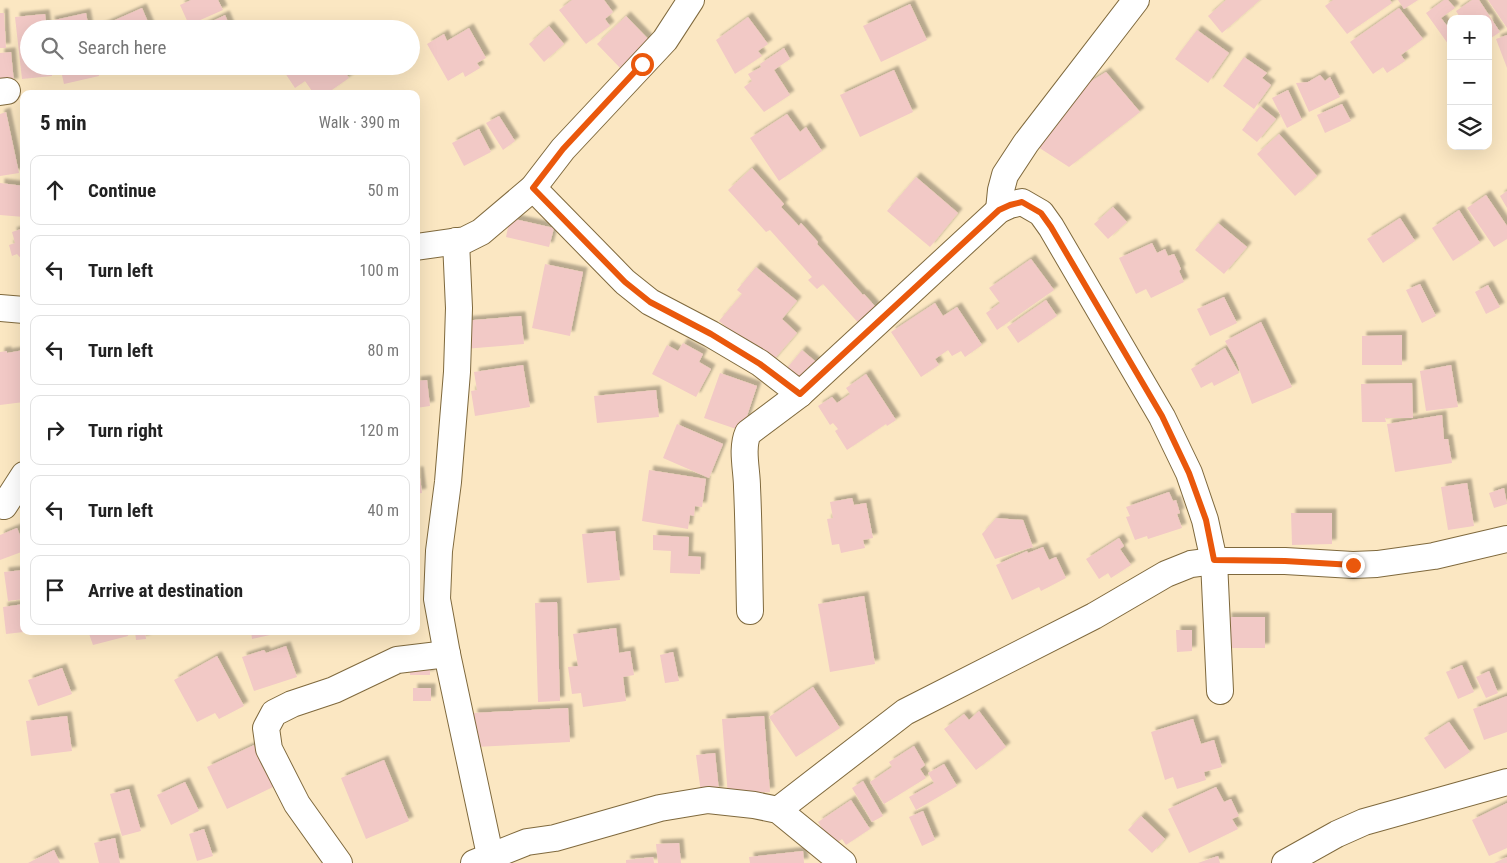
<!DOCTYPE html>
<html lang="en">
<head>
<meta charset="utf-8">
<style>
  :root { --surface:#fff; --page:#f2f2f2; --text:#222; --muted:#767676; --line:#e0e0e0 }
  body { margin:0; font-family:"Roboto Condensed",sans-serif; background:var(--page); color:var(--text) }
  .controls { position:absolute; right:15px; top:15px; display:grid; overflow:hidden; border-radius:10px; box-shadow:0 5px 20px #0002 }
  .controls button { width:45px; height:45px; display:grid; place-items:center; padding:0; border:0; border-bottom:1px solid var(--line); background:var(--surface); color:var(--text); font:25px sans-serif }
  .stop { position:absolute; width:15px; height:15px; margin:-11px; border:4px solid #ea580c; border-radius:50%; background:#fff }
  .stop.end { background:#ea580c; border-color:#fff; box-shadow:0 1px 5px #0008 }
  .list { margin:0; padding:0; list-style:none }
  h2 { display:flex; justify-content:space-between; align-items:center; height:65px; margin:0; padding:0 20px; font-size:21px }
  h2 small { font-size:16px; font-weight:400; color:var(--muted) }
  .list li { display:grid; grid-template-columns:32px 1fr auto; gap:15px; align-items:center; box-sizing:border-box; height:70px; margin:0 10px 10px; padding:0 10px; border:1px solid var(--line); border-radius:10px }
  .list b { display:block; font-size:19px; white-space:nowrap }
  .list em { font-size:16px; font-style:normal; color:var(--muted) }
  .icon { flex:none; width:28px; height:28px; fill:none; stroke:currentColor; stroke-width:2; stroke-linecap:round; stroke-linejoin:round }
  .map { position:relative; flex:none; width:1507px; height:863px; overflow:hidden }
  .search { position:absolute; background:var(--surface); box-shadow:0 5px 20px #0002; left:20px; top:20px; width:400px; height:55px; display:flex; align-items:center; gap:12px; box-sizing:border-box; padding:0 18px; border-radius:28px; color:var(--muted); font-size:19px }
  .panel { position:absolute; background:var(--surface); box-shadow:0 5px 20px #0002; left:20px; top:90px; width:400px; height:545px; border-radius:10px }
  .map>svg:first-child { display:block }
  .building { fill:#f2c9c6; filter:url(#shadow) }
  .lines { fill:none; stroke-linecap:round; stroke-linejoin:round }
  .minor-casing { stroke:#7f693d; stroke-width:28 }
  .minor { stroke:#fff; stroke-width:26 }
  .route { stroke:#ea580c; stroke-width:6 }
</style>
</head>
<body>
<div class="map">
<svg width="1507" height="863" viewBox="0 0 1507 863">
  <defs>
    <filter id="shadow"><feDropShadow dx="4.5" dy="-4.5" stdDeviation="1" flood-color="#0004"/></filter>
  </defs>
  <rect width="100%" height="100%" fill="#fbe7c2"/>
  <g class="building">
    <polygon points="191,0 218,0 223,10 189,25 180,5"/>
    <polygon points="572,0 604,0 613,12 605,19 610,26 586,44 559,10"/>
    <polygon points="1226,0 1260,0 1222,33 1208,16"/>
    <polygon points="1333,0 1390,0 1392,3 1347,34 1325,6"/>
    <polygon points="1398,0 1418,0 1404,9"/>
    <polygon points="1444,0 1448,0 1455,8 1441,18 1451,31 1451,48 1426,13"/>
    <polygon points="1472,0 1479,0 1500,32 1488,40 1488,19 1461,19 1456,11"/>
    <polygon points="1488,0 1507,0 1507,28"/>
    <polygon points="910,4 927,40 881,62 863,26"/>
    <polygon points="142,8 151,29 99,29 99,27"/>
    <polygon points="1399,8 1423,39 1401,55 1405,61 1387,73 1383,67 1373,74 1350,42"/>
    <polygon points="0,13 4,13 6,48 0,48"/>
    <polygon points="86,13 89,29 52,29 50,21"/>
    <polygon points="45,14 47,29 29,29 29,66 51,66 52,76 22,79 15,17"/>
    <polygon points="225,15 231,29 196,29"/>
    <polygon points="626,16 652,43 623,71 597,44"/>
    <polygon points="748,17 768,44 758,51 762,56 735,74 716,40"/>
    <polygon points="549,26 564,44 544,62 529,44"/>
    <polygon points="469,28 486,58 477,63 480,68 465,77 463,72 448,81 427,44 444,34 447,41"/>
    <polygon points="1197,30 1229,53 1208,83 1175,59"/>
    <polygon points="1507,35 1507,68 1496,39"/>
    <polygon points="784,48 790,59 774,70 790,95 764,112 744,87 752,81 748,74 761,67 760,64"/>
    <polygon points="11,52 14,83 0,84 0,53"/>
    <polygon points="1244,57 1267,73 1262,78 1271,85 1254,109 1223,86"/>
    <polygon points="60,66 97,66 99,76 64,84"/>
    <polygon points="294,66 341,66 349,78 326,94 314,94 305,81 295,88 285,73"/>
    <polygon points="894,70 913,112 860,137 840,95"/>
    <polygon points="1106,72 1140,112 1069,167 1038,147 1088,83"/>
    <polygon points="1320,75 1325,81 1330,77 1340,97 1309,112 1296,83 1308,82"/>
    <polygon points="1288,90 1302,120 1287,128 1272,98"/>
    <polygon points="1342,104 1351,121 1325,133 1317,115"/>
    <polygon points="1260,106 1276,119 1257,142 1242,130"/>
    <polygon points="6,112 19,173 0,176 0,114"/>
    <polygon points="787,114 800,132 806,127 822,151 779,181 750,138"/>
    <polygon points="499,116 515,141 503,150 486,123"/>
    <polygon points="479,129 491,152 464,166 452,143"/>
    <polygon points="1279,134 1317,176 1295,196 1257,154"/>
    <polygon points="752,168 784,204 781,207 799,226 801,223 818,242 817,244 863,295 864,294 881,313 863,328 823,284 817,289 808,280 812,277 770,230 766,232 728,190"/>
    <polygon points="916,177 958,213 930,247 887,211"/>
    <polygon points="0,183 24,186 24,217 0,215"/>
    <polygon points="1507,191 1507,208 1500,196"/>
    <polygon points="1486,195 1507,226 1507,239 1494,247 1467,208"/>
    <polygon points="1113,207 1127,222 1108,239 1094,224"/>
    <polygon points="1459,210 1480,243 1453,261 1432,228"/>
    <polygon points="510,218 554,228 549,247 506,237"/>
    <polygon points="1400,218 1415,241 1383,263 1367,239"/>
    <polygon points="1218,223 1247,247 1224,274 1195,250"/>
    <polygon points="24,228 24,262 17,254 12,256 9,245 15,243 12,232"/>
    <polygon points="1152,243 1157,253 1165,249 1168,256 1174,254 1181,269 1179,271 1184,282 1151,298 1146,289 1136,294 1119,258"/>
    <polygon points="1031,259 1054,290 997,330 986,313 1000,303 989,288"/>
    <polygon points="545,264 583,272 570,336 532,328"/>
    <polygon points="756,267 797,301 782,319 797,333 770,364 719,321 742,294 737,290"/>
    <polygon points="1420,284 1436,316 1422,323 1406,290"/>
    <polygon points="1488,285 1500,307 1486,314 1475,292"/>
    <polygon points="1224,297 1237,323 1210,336 1197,309"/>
    <polygon points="1046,300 1057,316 1018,343 1007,327"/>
    <polygon points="935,303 943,316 957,307 982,345 965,357 961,351 952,356 948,350 935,359 939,365 921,377 891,332"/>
    <polygon points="521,316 524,344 464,349 462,321"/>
    <polygon points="1261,322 1292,387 1252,404 1236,361 1225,341"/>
    <polygon points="1402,335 1402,365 1362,365 1362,336"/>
    <polygon points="683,343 703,354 699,362 711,369 696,397 652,374 667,345 678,351"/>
    <polygon points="1225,348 1239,373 1214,386 1212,382 1201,388 1191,369"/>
    <polygon points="24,350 24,402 0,405 0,352 7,351 7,353"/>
    <polygon points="802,350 822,367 803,390 783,373"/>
    <polygon points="523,365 530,407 475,416 471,391 477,390 474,372"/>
    <polygon points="1451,365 1458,407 1426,411 1420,371"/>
    <polygon points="720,373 757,386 742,431 704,418"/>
    <polygon points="866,374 896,420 887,426 886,424 847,450 835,431 838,429 833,423 830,425 818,406 832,397 837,403 850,394 846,388"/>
    <polygon points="427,380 430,406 416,408 416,381"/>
    <polygon points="1412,383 1413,418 1385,418 1386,422 1362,422 1361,384"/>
    <polygon points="656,390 659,417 597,423 594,396"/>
    <polygon points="1442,415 1444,439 1448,439 1452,463 1395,472 1387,424"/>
    <polygon points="677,424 723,444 709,478 663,458"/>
    <polygon points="649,470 706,479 702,507 695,506 694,516 690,515 688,529 642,521"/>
    <polygon points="416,471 419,471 422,493 416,494"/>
    <polygon points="1467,483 1474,526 1448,530 1441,487"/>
    <polygon points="1504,488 1507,504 1494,508 1489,493"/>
    <polygon points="1169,492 1173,501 1176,500 1180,513 1177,514 1182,528 1148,539 1147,536 1135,540 1126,517 1130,516 1126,507"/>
    <polygon points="852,498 854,505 866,503 873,538 863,540 865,548 841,553 839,544 832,545 827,519 833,518 830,502"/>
    <polygon points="1291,513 1332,513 1332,544 1292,545"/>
    <polygon points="996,518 1023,520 1033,547 995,559 982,534"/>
    <polygon points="17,528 24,545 24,551 0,560 0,535"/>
    <polygon points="615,531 620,580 587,583 582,534"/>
    <polygon points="653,535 689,537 688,556 701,557 700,574 670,573 671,551 653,550"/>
    <polygon points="1119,538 1124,546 1120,549 1131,565 1111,578 1108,573 1099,579 1086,559"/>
    <polygon points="1043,547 1049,560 1056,557 1066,578 1041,591 1039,587 1012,600 996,565 1027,551 1028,553"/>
    <polygon points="24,570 24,599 8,601 4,572"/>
    <polygon points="864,596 875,664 830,672 818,604"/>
    <polygon points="557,602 560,701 538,702 535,603"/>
    <polygon points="24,604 24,632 6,634 3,607"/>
    <polygon points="1227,617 1265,617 1265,648 1228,648"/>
    <polygon points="616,628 619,653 630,651 634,675 623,677 626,701 583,707 581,693 572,694 568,667 578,666 573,634"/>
    <polygon points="1176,630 1192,630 1192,651 1177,652"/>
    <polygon points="88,631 127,631 128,636 93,645"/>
    <polygon points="135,631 151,631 151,633 145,633 146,639 136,640"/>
    <polygon points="251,631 269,631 270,635 252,639"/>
    <polygon points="286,646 297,677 254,691 242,657 264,650 266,653"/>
    <polygon points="673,652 679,681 665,683 660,655"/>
    <polygon points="217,656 244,706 219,719 215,713 197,722 174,680"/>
    <rect x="410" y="663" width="20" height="12"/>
    <polygon points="1462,665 1474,692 1458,699 1446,672"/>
    <polygon points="62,668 72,694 38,706 28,680"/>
    <polygon points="1489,671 1498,693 1486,698 1476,677"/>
    <polygon points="813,687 840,728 796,757 769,717"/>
    <rect x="413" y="688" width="18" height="13"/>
    <polygon points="1507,696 1507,732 1484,740 1473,709"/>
    <polygon points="568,708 570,742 475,747 473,713"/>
    <polygon points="979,711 1006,747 976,770 944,729 964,714 969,720"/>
    <polygon points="67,716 72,751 31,756 26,721"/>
    <polygon points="764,716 770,792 728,796 722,719"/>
    <polygon points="1193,719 1201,744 1214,740 1222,767 1204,772 1206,780 1177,789 1173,777 1165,780 1151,732"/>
    <polygon points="1449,722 1470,752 1445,769 1424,738"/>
    <polygon points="254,745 273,787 227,809 207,767"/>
    <polygon points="914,746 925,765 920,769 926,778 884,804 870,782 892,767 889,762"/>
    <polygon points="715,753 719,791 701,793 696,755"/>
    <polygon points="384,760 409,821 366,839 341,778"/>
    <polygon points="944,764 957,786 916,810 909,797 934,783 928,773"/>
    <polygon points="863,781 883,816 872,822 852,788"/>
    <polygon points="185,782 199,811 171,825 157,795"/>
    <polygon points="1216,787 1224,802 1231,799 1239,816 1232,819 1238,829 1189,853 1168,809"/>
    <polygon points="129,789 141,831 122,836 110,794"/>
    <polygon points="851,800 870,829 846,845 842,839 833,845 818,822"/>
    <polygon points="1507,803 1507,848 1489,856 1472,820"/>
    <polygon points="923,811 935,840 922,846 909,817"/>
    <polygon points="1141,816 1165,839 1152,853 1128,830"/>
    <polygon points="204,829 213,856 197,861 189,834"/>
    <polygon points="115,838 120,863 99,863 94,843"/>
    <polygon points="679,843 681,863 658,863 656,844"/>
    <polygon points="54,850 60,863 28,863"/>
    <polygon points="803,851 804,863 750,863 749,857"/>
    <polygon points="1218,856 1220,863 1198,863"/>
    <polygon points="653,857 654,863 626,863 626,860"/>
    <polygon points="1507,857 1507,863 1494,863"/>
  </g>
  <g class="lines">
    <g class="minor-casing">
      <g id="minor">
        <polyline points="0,92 7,91"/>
        <polyline points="533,188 625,282 650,302 711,334 760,363 800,394"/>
        <polyline points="999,210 1001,190 1005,175 1026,143 1136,0"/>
        <polyline points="456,241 459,308 457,372 448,482 439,551 437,599 447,654 490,855"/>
        <polyline points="416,247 465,240 481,232 533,188 563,149 665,40 691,0"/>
        <polyline points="0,308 24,310"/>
        <polyline points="4,506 24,475"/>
        <path d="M750 611C749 570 749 528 747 487 747 470 741 449 748 433L800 394 999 210 1010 205 1022 202 1041 213 1051 227 1162 417 1189 473 1205 520 1214 561 1220 691"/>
        <polyline points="778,810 905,712 1094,616 1166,574 1191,564 1214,561 1285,561 1353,565 1377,564 1434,556 1507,539"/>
        <polyline points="339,863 297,804 269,749 266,728 274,713 292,704 334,690 397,660 447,654"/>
        <polyline points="474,863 527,842 555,838 660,808 708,800 754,805 778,810 843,863"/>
        <polyline points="1285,863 1337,834 1364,822 1507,782"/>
      </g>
    </g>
    <use href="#minor" class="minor"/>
  </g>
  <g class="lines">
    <polyline class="route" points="642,64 563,149 533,188 625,282 650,302 711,334 760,364 800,394 999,210 1010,205 1022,202 1041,213 1051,227 1162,416 1189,473 1206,520 1214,560 1285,561 1353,565"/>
  </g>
</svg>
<div class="controls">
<button>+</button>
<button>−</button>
<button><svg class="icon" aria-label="layers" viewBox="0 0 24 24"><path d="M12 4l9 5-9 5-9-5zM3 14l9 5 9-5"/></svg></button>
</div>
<div class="stop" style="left:642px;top:64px"></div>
<div class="stop end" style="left:1353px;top:565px"></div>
<div class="search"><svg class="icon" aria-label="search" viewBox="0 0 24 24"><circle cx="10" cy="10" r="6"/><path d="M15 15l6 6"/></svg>Search here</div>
<section class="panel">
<h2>5 min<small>Walk · 390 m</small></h2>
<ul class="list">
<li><svg class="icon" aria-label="ahead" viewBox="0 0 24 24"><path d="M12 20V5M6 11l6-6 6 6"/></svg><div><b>Continue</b></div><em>50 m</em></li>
<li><svg class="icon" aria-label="left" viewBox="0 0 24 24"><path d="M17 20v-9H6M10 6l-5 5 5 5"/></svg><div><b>Turn left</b></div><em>100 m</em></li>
<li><svg class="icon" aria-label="left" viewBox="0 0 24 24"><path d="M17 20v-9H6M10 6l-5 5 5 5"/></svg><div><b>Turn left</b></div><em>80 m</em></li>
<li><svg class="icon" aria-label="right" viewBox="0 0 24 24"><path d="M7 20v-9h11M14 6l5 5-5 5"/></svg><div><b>Turn right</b></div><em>120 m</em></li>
<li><svg class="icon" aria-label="left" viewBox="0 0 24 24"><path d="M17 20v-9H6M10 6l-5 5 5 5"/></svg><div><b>Turn left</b></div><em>40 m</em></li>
<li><svg class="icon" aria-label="arrive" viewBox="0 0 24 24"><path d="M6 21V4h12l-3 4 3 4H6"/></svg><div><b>Arrive at destination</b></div></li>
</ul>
</section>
</div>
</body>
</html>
